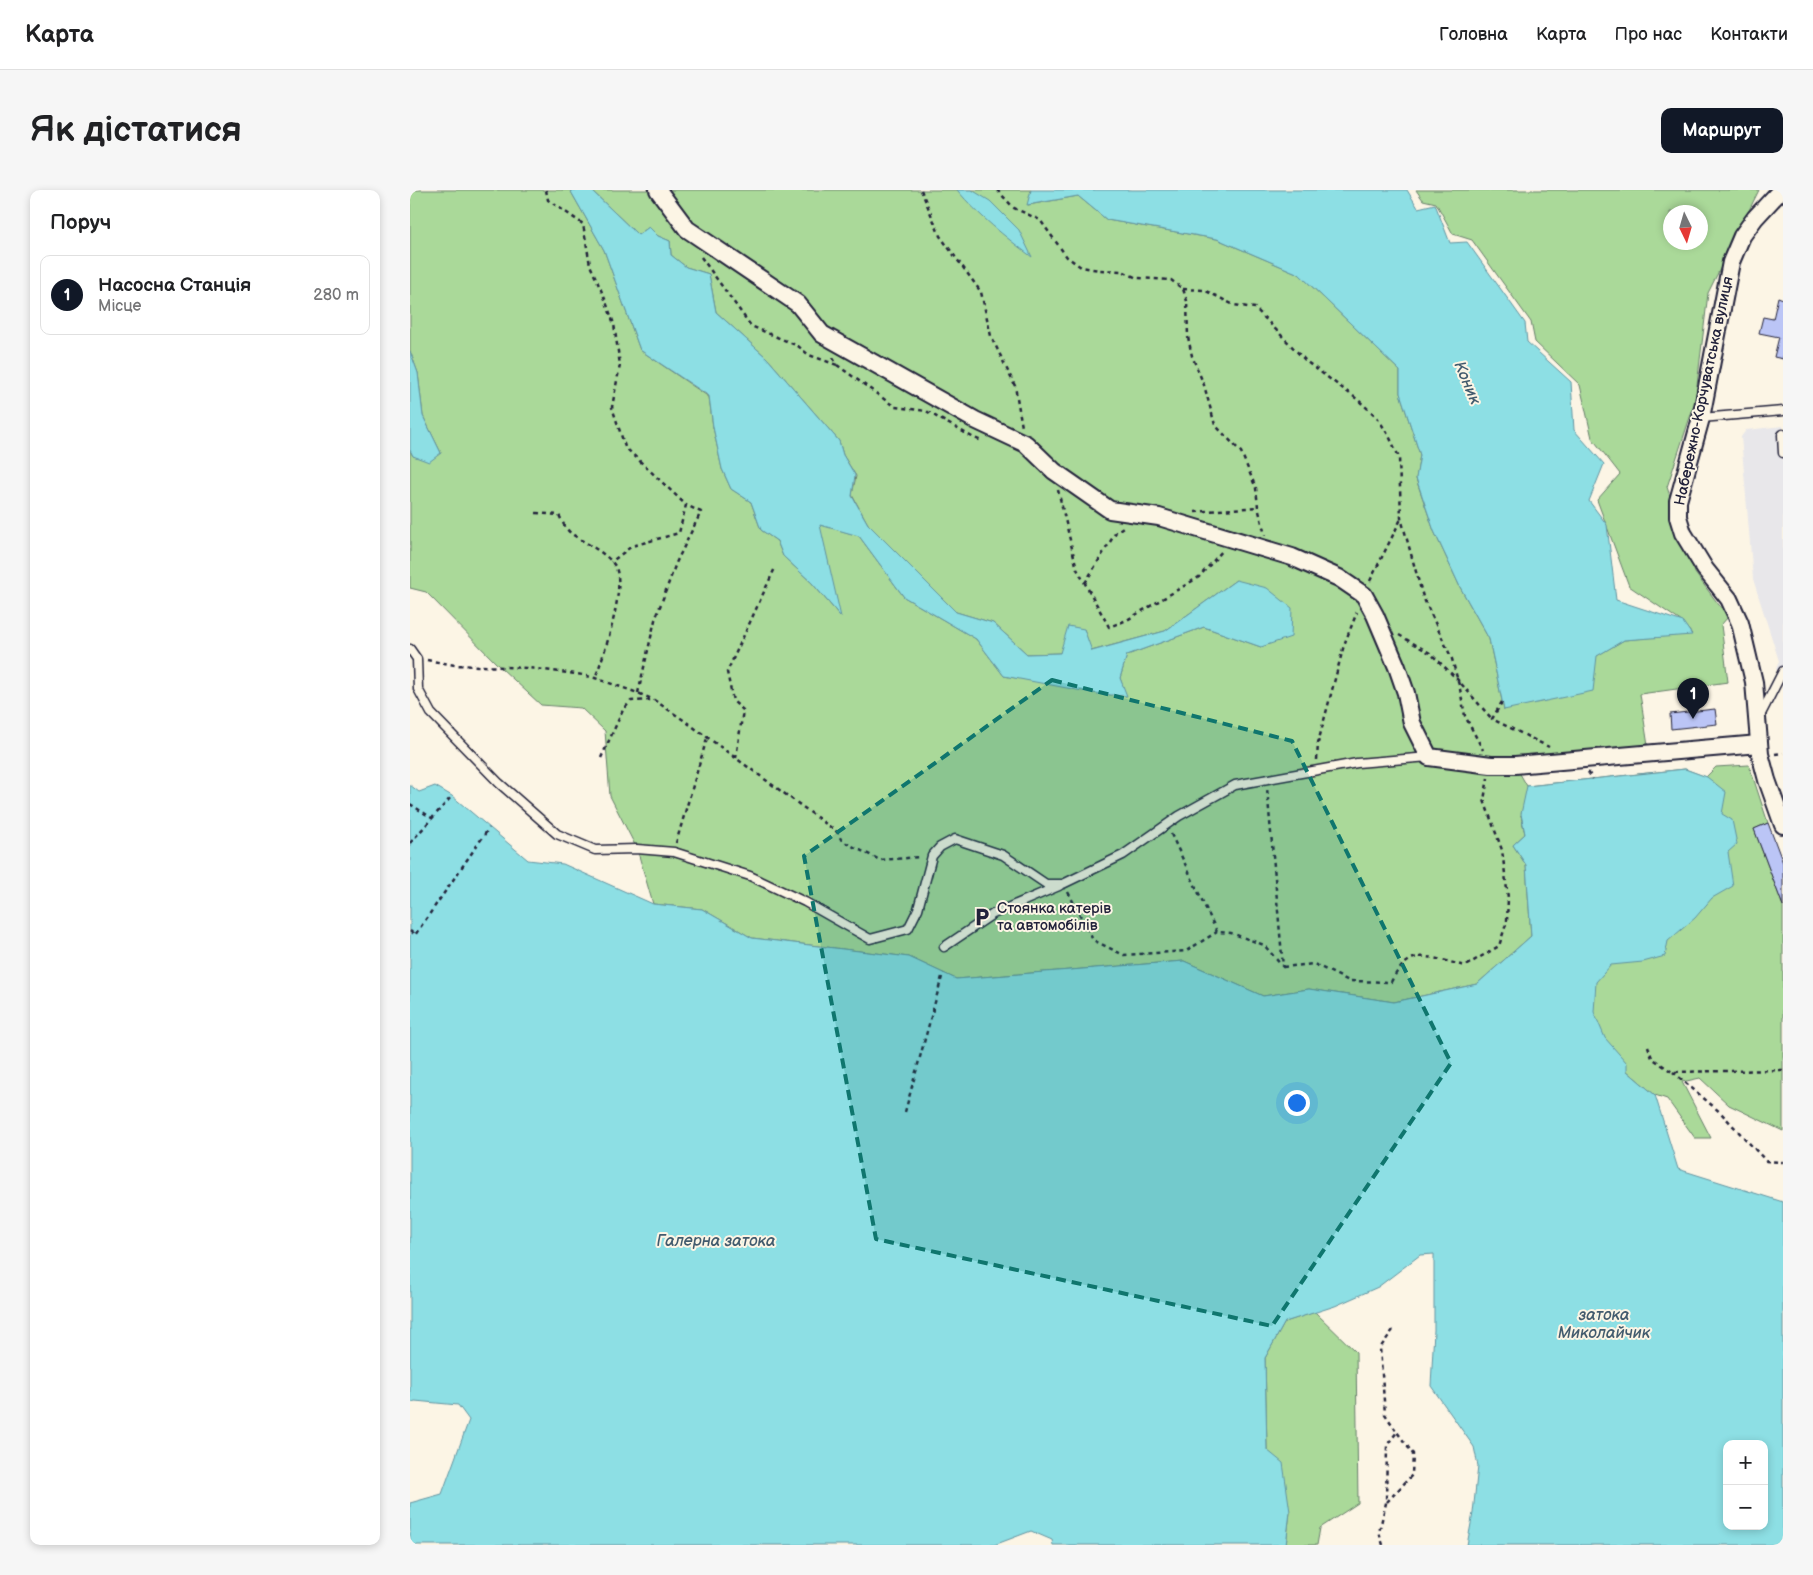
<!DOCTYPE html>
<html lang="uk">
<head>
<meta charset="utf-8">
<style>
  :root { --surface:#fff; --page:#f6f6f6; --text:#202124; --muted:#757577; --line:#e0e0e0; --accent:#111827 }
  body { margin:0; font-family:"Balsamiq Sans",sans-serif; background:var(--page); color:var(--text) }
  .controls { position:absolute; right:15px; bottom:15px; display:grid; overflow:hidden; border-radius:10px; box-shadow:0 2px 8px #0003 }
  .controls button { width:45px; height:45px; display:grid; place-items:center; padding:0; border:0; border-bottom:1px solid var(--line); background:var(--surface); color:var(--text); font:25px sans-serif }
  .compass { position:absolute; left:1253px; top:15px; width:45px; height:45px; border-radius:50%; background:var(--surface); box-shadow:0 2px 8px #0003; rotate:175deg }
  .you { position:absolute; left:886px; top:912px; width:18px; height:18px; margin:-12px; border:4px solid #fff; border-radius:50%; background:#1a73e8; box-shadow:0 0 0 8px #1a73e833 }
  .badge { display:grid; place-items:center; width:32px; height:32px; border-radius:50%; background:var(--accent); color:#fff; font-size:16px; font-weight:700 }
  .pin { position:absolute; translate:-50% -41px; filter:drop-shadow(0 1px 2px #0008) }
  .pin::after { content:''; position:absolute; top:26px; width:18px; height:15px; background:inherit; clip-path:polygon(0 0,100% 0,50% 100%) }
  .list { margin:0; padding:0; list-style:none }
  h2 { display:flex; justify-content:space-between; align-items:center; height:65px; margin:0; padding:0 20px; font-size:21px }
  h2 small { font-size:16px; font-weight:400; color:var(--muted) }
  .list li { display:grid; grid-template-columns:32px 1fr auto; gap:15px; align-items:center; box-sizing:border-box; height:80px; margin:0 10px 10px; padding:0 10px; border:1px solid var(--line); border-radius:10px }
  .list b { display:block; font-size:19px; white-space:nowrap }
  .list p { margin:0; font-size:16px; white-space:nowrap; color:var(--muted) }
  .list em { font-size:16px; font-style:normal; color:var(--muted) }
  .map { position:relative; flex:none; width:1373px; height:1355px; overflow:hidden; border-radius:10px }
  header { display:flex; align-items:center; gap:30px; box-sizing:border-box; height:70px; padding:0 25px; background:var(--surface); border-bottom:1px solid var(--line) }
  header strong { font-size:24px }
  nav { display:flex; gap:28px; margin-inline-start:auto; font-size:18px }
  .intro { display:flex; align-items:center; justify-content:space-between; box-sizing:border-box; height:120px; padding:0 30px }
  h1 { margin:0; font-size:35px }
  .button { padding:12px 22px; border-radius:10px; background:var(--accent); color:#fff; font-size:18px; font-weight:700 }
  main { display:flex; gap:30px; padding:0 30px }
  aside { flex:1; background:var(--surface); border-radius:10px; box-shadow:0 2px 8px #0003 }
  .map>svg:first-child { display:block }
  .built { fill:#e8e7ea }
  .green { fill:#aad999; stroke:#667e6a; fill-rule:evenodd }
  .water { fill:#8ddfe4; stroke:#6293a0; fill-rule:evenodd }
  .building { fill:#bbc5f6; stroke:#22223b }
  .lines { fill:none; stroke-linecap:round; stroke-linejoin:round }
  .lane-casing { stroke:#22223b; stroke-width:11 }
  .street-casing { stroke:#22223b; stroke-width:20 }
  .path { stroke:#22223b; stroke-width:2.5; stroke-dasharray:4 4; stroke-linecap:butt }
  .lane { stroke:#fcf5e5; stroke-width:8 }
  .street { stroke:#fcf5e5; stroke-width:16 }
  .marked { fill:#0f766e; fill-opacity:0.2; stroke:#0f766e; stroke-width:4; stroke-dasharray:10 6; stroke-linejoin:round }
  .labels { text-anchor:middle; dominant-baseline:central; stroke-width:4; stroke-linejoin:round; paint-order:stroke }
  .street-label { font-size:15px; fill:#22223b; stroke:#fcf5e5 }
  .poi-label { font-size:15px; fill:#22223b; stroke:#fcf5e5; text-anchor:start }
  .water-label { font-size:16px; font-style:italic; fill:#425b6e; stroke:#fcf5e5 }
</style>
</head>
<body>
<header>
<strong>Карта</strong>
<nav><a>Головна</a><a>Карта</a><a>Про нас</a><a>Контакти</a></nav>
</header>
<div class="intro"><h1>Як дістатися</h1><a class="button">Маршрут</a></div>
<main>
<aside>
<h2>Поруч<small></small></h2>
<ul class="list">
<li><span class="badge">1</span><div><b>Насосна Станція</b><p>Місце</p></div><em>280 m</em></li>
</ul>
</aside>
<div class="map">
<svg width="1373" height="1355" viewBox="0 0 1373 1355">
  <rect width="100%" height="100%" fill="#fcf5e5"/>
  <filter id="ink" filterUnits="userSpaceOnUse"><feTurbulence type="fractalNoise" baseFrequency=".02" numOctaves="2"/><feDisplacementMap in="SourceGraphic" scale="10" xChannelSelector="R" yChannelSelector="G"/><feConvolveMatrix kernelMatrix="1 2 1 2 8 2 1 2 1" color-interpolation-filters="sRGB"/></filter>
  <g filter="url(#ink)">
    <polygon class="built" points="1373,236 1373,484 1366,479 1369,471 1343,389 1331,247 1336,240"/>
    <g class="green">
      <path d="M0 0H160L194 60 230 160 299 207 303 237 312 279 321 299 341 312 351 340 367 351 373 366 402 393 430 426 409 334 449 346 494 407 566 449 594 486 716 506 710 488 717 465 794 437 851 457 826 390 755 441 681 461 674 439 650 463 617 464 583 433 546 422 458 334 442 305 446 286 433 265 429 251 357 168 306 122 299 84 276 77 261 65 260 51 248 46 239 37 228 45 181 0H621L618 15 668 6 697 30 807 49 889 84 990 181V203L1010 265 1006 289 1024 341 1050 397 1079 449 1094 520 1214 450 1282 444 1272 432 1219 396 1187 310 1210 284 1182 248 1170 195 1125 152 1121 132 1062 50 1043 44 1026 13 1013 10 1006 0H1349L1298 103 1285 212 1257 297 1285 383 1318 427 1311 435 1318 492 1230 504 1238 556 1105 575 1117 596 1275 579 1296 587 1306 577 1339 575 1358 633 1344 639 1373 716V941L1319 915 1290 888 1272 892 1301 948H1285L1257 909 1245 905 1217 881 1151 800 1111 625 1115 644 1103 655 1116 675 1121 746 1067 794 984 812 899 799 853 806 774 771 546 789 499 767 342 748 292 719 243 714 227 659 200 606 195 541 171 518 131 515 91 478 16 402 0 398V260L3 266 31 263 13 226 8 183 0 161ZM1260 22H1290V52H1260Z"/>
      <polygon points="905,1122 946,1162 948,1313 910,1338 907,1355 876,1355 880,1322 857,1260 855,1168 875,1132"/>
    </g>
    <g class="water">
      <polygon points="160,0 181,0 228,45 239,37 248,46 260,51 261,65 276,77 299,84 306,122 357,168 429,251 433,265 445,285 442,306 458,334 546,422 583,433 617,464 650,463 658,436 674,439 682,461 755,441 826,390 857,398 882,418 881,447 851,457 794,437 717,465 710,488 717,506 688,504 594,486 566,449 494,407 449,346 410,335 431,427 402,393 373,366 367,351 351,340 341,312 321,299 312,279 303,237 299,206 230,160 194,60"/>
      <path d="M547 0H562L580 11 609 40 622 67C594 46 569 26 547 0Z"/>
      <polygon points="621,0 997,0 1008,18 1025,14 1040,53 1057,52 1115,133 1117,152 1161,192 1164,240 1194,274 1179,311 1197,335 1206,410 1273,432 1282,445 1214,450 1187,466 1183,501 1094,520 1079,449 1050,397 1024,341 1006,288 1010,265 990,203 990,181 889,84 807,49 697,30 668,6 617,15"/>
      <polygon points="0,161 8,183 13,226 31,263 19,272 3,266 0,260"/>
      <path d="M1275 579 1297 587 1316 602 1312 624 1322 630 1327 654 1318 662 1323 696 1302 708 1285 728 1258 751 1255 766 1233 772 1201 775 1186 792 1184 822 1195 848 1217 873V881L1245 905 1268 979 1373 1012V1355H1057L1063 1323 1068 1276 1064 1257 1021 1196 1024 1140V1064L1010 1065 968 1097 925 1116 875 1132 855 1168 857 1260 873 1273 880 1322 876 1355H643L642 1350 621 1341 584 1355H0V1313L32 1304 59 1230 48 1215 5 1211 0 1213V595L9 602 25 596 42 606 118 670 153 674 243 714 292 719 342 748 499 767 546 789 774 771 853 806 899 799 984 812 1067 794 1121 746 1116 675 1103 655 1115 644 1111 624 1117 596ZM1317 1254H1354V1336H1317Z"/>
    </g>
    <g class="building">
      <polygon points="1368,107 1373,109 1373,169 1364,167 1369,147 1349,143 1353,127 1363,129"/>
      <polygon points="1305,519 1307,534 1261,539 1260,524"/>
      <polygon points="1358,633 1373,673 1373,716 1344,639"/>
    </g>
    <g class="lines">
      <g class="lane-casing">
        <g id="lane">
          <polyline points="1291,228 1373,221"/>
          <polyline points="1373,244 1372,245 1373,263"/>
          <polyline points="0,459 7,469 8,499 21,523 89,593 147,644 185,660 227,659 264,662 340,686 395,712 460,749 498,739 508,719 522,666 530,657 545,649 593,665 636,694 653,694 713,665 769,626 825,595 947,573 1019,567"/>
          <polyline points="1350,526 1373,481"/>
          <polyline points="534,757 583,724 649,696"/>
        </g>
      </g>
      <g class="street-casing">
        <g id="street">
          <polyline points="248,0 277,39 388,114 412,144 565,230 616,254 644,281 700,320 749,327 882,367 929,388 954,405 965,425 987,477 996,503 1002,533 1019,567 1081,575 1105,575 1349,554"/>
          <polyline points="1371,0 1345,28 1332,46 1321,72 1291,228 1268,311 1268,327 1273,343 1295,379 1319,409 1330,433 1344,492 1350,564 1357,590 1373,635"/>
        </g>
      </g>
      <g class="path">
        <polyline points="136,0 138,10 173,34 180,75 195,109 204,134 210,175 202,217 215,257 276,315 269,343 222,356 201,372"/>
        <polyline points="511,0 530,46 571,102 581,146 605,196 612,237"/>
        <polyline points="587,0 604,18 630,30 657,67 671,77 689,80 712,81 727,88 761,90 773,99 777,111 778,147 782,166 794,195 805,235 831,262 846,298 848,317 855,345"/>
        <polyline points="291,67 341,136 388,156 399,165 427,175"/>
        <polyline points="773,99 794,100 824,115 845,118 897,172 947,209 967,227 979,246 989,267 991,328 1013,407 1042,469 1050,499 1055,526 1073,560"/>
        <polyline points="423,168 427,175 485,217 516,221 564,248 572,251"/>
        <polyline points="648,300 667,379 699,437 717,430 789,387 813,360"/>
        <polyline points="785,322 848,317"/>
        <path d="M126 323 149 325C152 331 156 340 162 344 173 352 197 363 205 376 217 396 194 466 185 488"/>
        <polyline points="960,391 991,329"/>
        <polyline points="675,393 706,342 713,337"/>
        <polyline points="989,445 1020,463 1047,489 1082,529"/>
        <polyline points="17,470 45,475 119,478 173,485 185,488 228,503 244,510 275,531 427,642 432,651 470,670 511,667"/>
        <polyline points="228,503 245,430 266,373 291,322 276,315"/>
        <polyline points="1092,512 1082,529 1139,557"/>
        <polyline points="1365,564 1373,563"/>
        <polyline points="191,568 213,520 221,511 242,510"/>
        <polyline points="326,568 333,520 323,511 317,482 365,378"/>
        <polyline points="907,570 908,553 934,455 947,422"/>
        <polyline points="1178,582 1183,589"/>
        <polyline points="0,614 22,628"/>
        <polyline points="761,644 807,742 821,743 854,755 873,777 857,598"/>
        <polyline points="0,653 42,606"/>
        <polyline points="266,653 297,548"/>
        <polyline points="658,702 683,750 714,765 776,761 807,742"/>
        <polyline points="0,741 5,745 79,638"/>
        <path d="M873 777 904 774 939 791 981 792C986 782 995 770 1007 767 1018 765 1043 773 1055 776L1089 756 1097 731 1098 708 1092 660 1074 610 1078 588"/>
        <polyline points="1238,856 1242,868 1262,882 1373,880"/>
        <polyline points="1263,882 1311,923 1356,971 1373,972"/>
        <polyline points="495,922 533,783"/>
        <polyline points="977,1312 1002,1285 1003,1264 987,1242"/>
        <polyline points="973,1355 969,1342 976,1313 977,1255 987,1242 975,1224 970,1158 983,1140"/>
      </g>
      <use href="#lane" class="lane"/>
      <use href="#street" class="street"/>
    </g>
  </g>
  <path class="marked" d="M642 490 882 551 1041 873 862 1136 466 1049 394 666Z"/>
  <defs>
    <g id="parking-bare" transform="scale(1.5)"><path d="M-3.5-5.5H1a3.5 3.5 0 0 1 0 7H-1V5.5H-3.5ZM-1-3.4V-.6H.8a1.4 1.4 0 0 0 0-2.8Z" fill="#22223b" stroke="#fcf5e5" stroke-width="2.5" paint-order="stroke"/></g>
  </defs>
  <g fill-rule="evenodd">
    <use href="#parking-bare" x="572" y="727"/>
  </g>
  <g class="labels">
    <g class="street-label">
      <text transform="translate(1294 201) rotate(-78)">Набережно-Корчуватська вулиця</text>
    </g>
    <g class="poi-label">
      <text x="587" y="718">Стоянка катерів<tspan x="587" dy="17">та автомобілів</tspan></text>
    </g>
    <g class="water-label">
      <text transform="translate(1057 193) rotate(67)">Коник</text>
      <text x="306" y="1051">Галерна затока</text>
      <text x="1194" y="1125">затока<tspan x="1194" dy="18">Миколайчик</tspan></text>
    </g>
  </g>
</svg>
<div class="controls">
<button>+</button>
<button>−</button>
</div>
<svg class="compass" viewBox="-18 -18 36 36"><path d="M0-13l5 13h-10z" fill="#e53935"/><path d="M0 13l5-13h-10z" fill="#757577"/></svg>
<div class="you"></div>
<div class="pin badge" style="left:1283px;top:529px">1</div>
</div>
</main>
</body>
</html>
